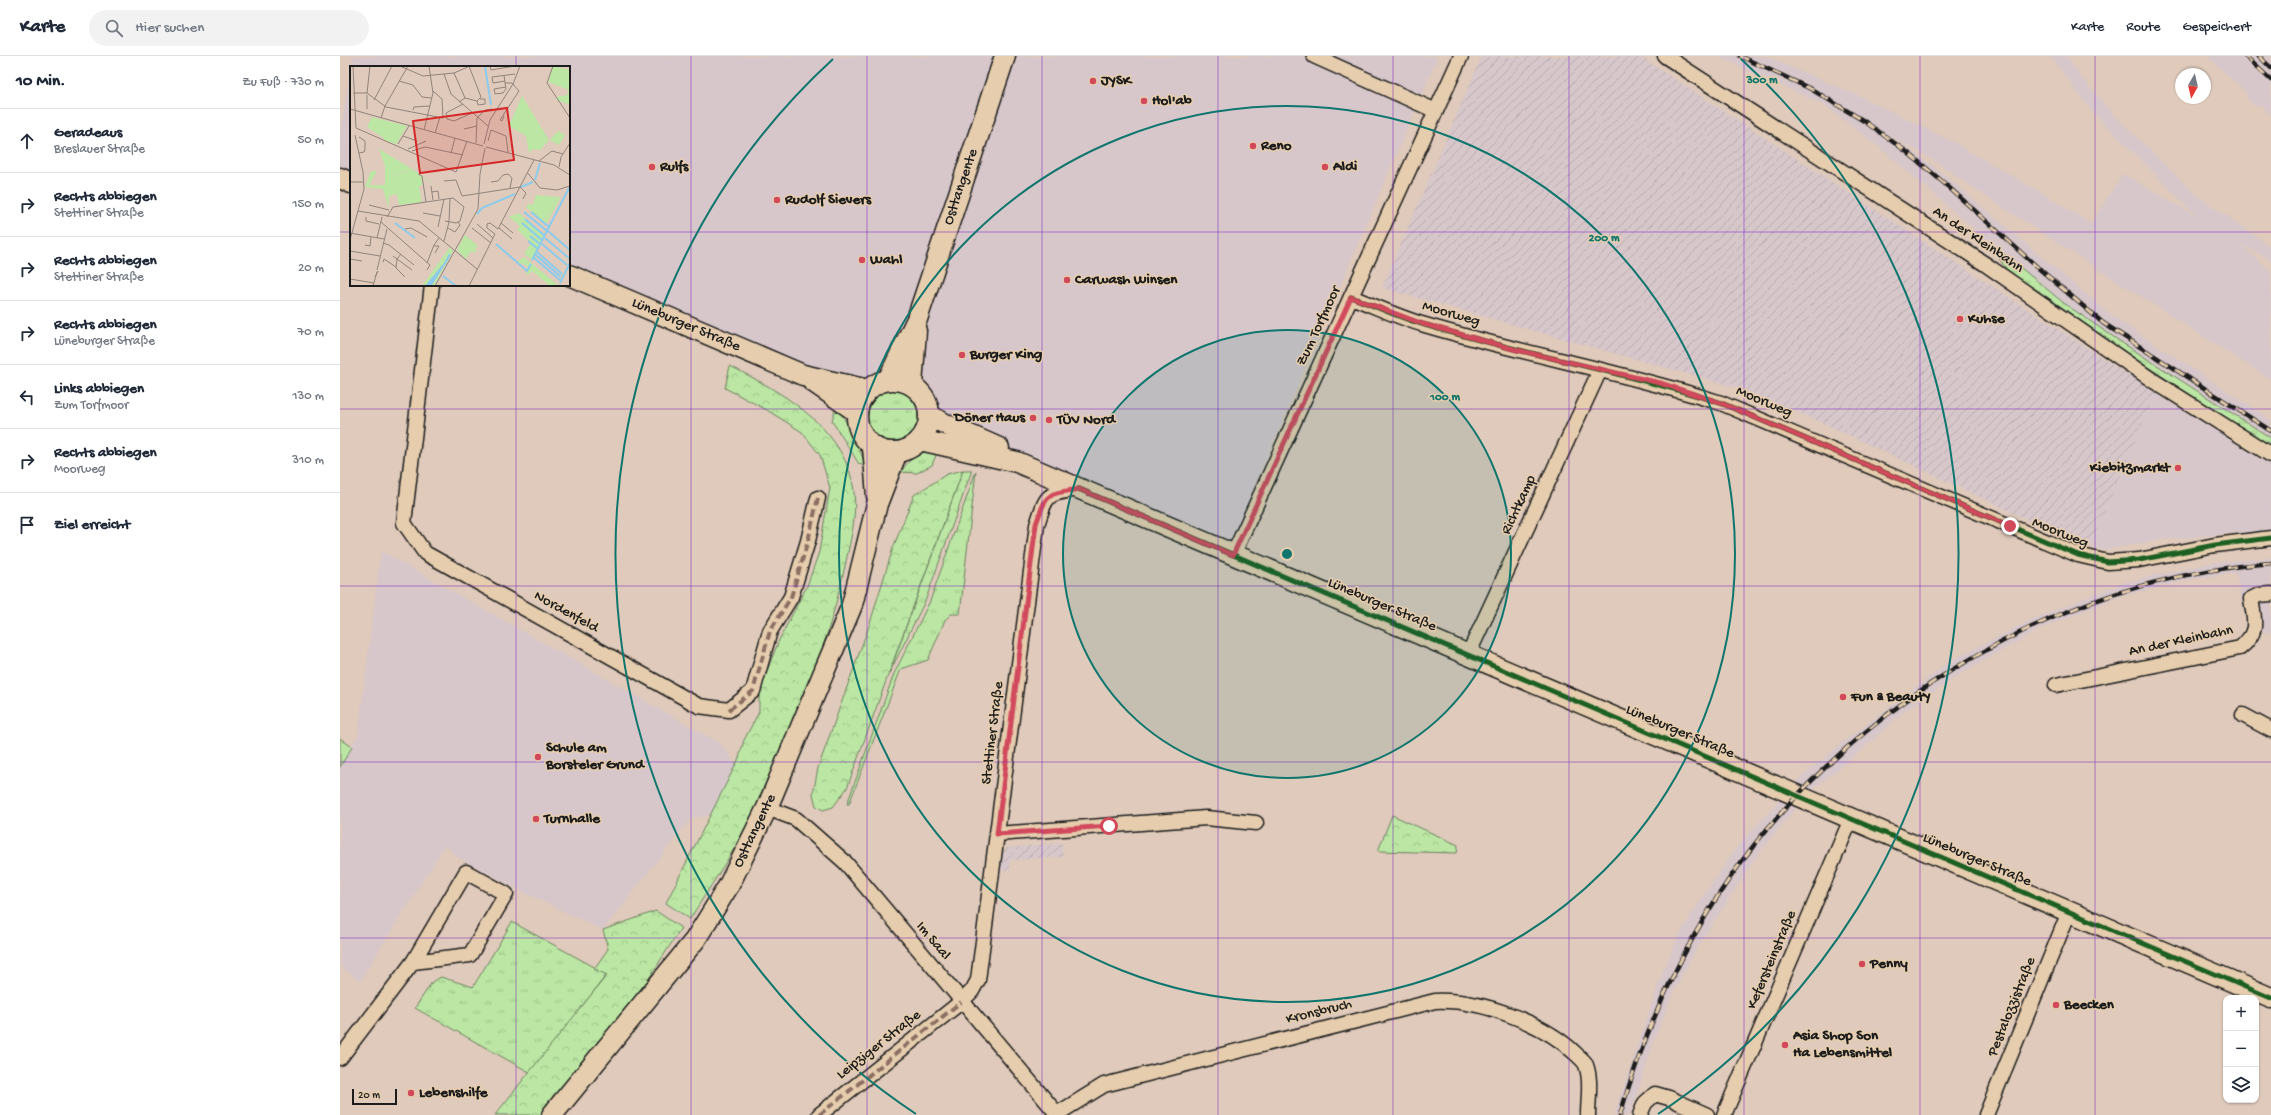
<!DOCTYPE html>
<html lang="de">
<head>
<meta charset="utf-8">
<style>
  :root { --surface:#fff; --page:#f2f2f3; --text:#1f2937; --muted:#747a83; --line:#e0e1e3 }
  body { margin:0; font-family:"Gochi Hand",sans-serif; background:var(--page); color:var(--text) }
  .controls { position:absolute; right:12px; bottom:12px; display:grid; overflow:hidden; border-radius:8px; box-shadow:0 1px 3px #0004 }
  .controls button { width:36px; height:36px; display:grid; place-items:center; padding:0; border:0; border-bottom:1px solid var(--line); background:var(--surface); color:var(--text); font:20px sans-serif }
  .compass { position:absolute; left:1835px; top:12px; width:36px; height:36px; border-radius:50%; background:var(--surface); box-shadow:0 1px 3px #0004; rotate:188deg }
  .scale { position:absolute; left:12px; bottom:10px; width:45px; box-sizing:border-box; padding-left:4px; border:2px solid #1c1c1c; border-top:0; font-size:11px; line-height:14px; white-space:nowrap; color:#1c1c1c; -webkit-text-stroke:3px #e6cdae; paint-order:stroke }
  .stop { position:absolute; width:12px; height:12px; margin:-9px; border:3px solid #d1495b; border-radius:50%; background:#fff }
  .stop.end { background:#d1495b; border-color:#fff; box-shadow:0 1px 4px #0008 }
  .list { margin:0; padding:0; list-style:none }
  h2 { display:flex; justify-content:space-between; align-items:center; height:52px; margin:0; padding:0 16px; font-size:17px }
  h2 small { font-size:13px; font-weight:400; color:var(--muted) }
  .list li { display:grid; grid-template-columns:26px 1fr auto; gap:12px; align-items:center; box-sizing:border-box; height:64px; padding:0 16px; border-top:1px solid var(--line) }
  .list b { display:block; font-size:15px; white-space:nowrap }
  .list p { margin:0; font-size:13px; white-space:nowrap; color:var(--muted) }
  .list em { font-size:13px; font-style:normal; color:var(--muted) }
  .icon { flex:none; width:22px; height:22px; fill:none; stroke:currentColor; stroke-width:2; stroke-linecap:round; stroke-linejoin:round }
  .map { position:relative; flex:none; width:1931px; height:1059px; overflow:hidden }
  header { display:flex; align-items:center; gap:24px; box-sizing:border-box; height:56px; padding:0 20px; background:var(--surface); border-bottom:1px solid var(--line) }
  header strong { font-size:19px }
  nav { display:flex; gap:22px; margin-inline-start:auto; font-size:14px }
  .search { width:280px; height:36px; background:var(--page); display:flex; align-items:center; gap:10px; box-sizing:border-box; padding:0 14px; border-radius:22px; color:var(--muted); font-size:15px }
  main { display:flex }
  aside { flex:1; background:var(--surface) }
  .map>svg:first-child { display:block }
  .built { fill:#d7c7cb }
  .industrial { fill:url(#industrial-furrows) }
  .grass { fill:url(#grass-tufts); stroke:#6c8160 }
  .forest { fill:url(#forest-crowns); stroke:#6c8160 }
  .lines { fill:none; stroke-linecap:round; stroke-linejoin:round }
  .minor-casing { stroke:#1c1c1c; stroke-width:17 }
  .secondary-casing { stroke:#1c1c1c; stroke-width:23 }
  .minor { stroke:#e6cdae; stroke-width:14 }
  .secondary { stroke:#e6cdae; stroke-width:20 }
  .rail-casing { stroke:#1c1c1c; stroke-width:4.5 }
  .rail { stroke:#e6cdae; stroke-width:3; stroke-dasharray:9; stroke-linecap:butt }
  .quiet { stroke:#8d6e63; stroke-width:4; stroke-dasharray:8 4; stroke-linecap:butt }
  .cycleway-casing { stroke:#e6cdae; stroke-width:8 }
  .cycleway { stroke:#1b5e20; stroke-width:5 }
  .route { stroke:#d1495b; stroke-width:5 }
  .grid { fill:none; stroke:#7b2cbf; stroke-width:1; stroke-opacity:0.55 }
  .ring { fill:none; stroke:#0f766e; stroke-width:2 }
  .poi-dot { fill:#d1495b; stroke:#e6cdae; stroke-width:1.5 }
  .labels { text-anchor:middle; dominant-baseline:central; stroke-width:3; stroke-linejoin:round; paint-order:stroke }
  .poi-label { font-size:15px; font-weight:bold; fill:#1c1c1c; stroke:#e6cdae; text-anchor:start }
  .street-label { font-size:15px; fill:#1c1c1c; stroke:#e6cdae }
  .inset-river { fill:none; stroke:#8ccbec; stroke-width:2 }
  .inset-road { fill:none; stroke:#91847b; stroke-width:1 }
  .view { fill:#d62828; fill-opacity:0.15; stroke:#d62828; stroke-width:2 }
  .inset-edge { fill:none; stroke:#1c1c1c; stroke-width:2 }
  .centre { fill:#0f766e; stroke:#e6cdae; stroke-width:2 }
  .ring-label { font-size:12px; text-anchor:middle; font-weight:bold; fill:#0f766e; stroke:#e6cdae; stroke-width:3; stroke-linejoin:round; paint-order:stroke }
</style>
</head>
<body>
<header>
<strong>Karte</strong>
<div class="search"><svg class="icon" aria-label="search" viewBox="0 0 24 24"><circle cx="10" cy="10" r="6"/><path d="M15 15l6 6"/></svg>Hier suchen</div>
<nav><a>Karte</a><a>Route</a><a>Gespeichert</a></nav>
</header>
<main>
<aside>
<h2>10 Min.<small>Zu Fuß · 730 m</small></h2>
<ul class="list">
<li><svg class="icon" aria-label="ahead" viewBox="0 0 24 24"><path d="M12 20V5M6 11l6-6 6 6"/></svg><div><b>Geradeaus</b><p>Breslauer Straße</p></div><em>50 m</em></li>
<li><svg class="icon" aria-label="right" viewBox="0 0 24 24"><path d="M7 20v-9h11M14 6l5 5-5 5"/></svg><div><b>Rechts abbiegen</b><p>Stettiner Straße</p></div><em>150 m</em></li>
<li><svg class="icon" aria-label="right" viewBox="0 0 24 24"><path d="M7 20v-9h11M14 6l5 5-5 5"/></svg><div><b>Rechts abbiegen</b><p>Stettiner Straße</p></div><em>20 m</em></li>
<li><svg class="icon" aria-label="right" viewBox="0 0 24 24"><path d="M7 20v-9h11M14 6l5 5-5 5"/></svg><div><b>Rechts abbiegen</b><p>Lüneburger Straße</p></div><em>70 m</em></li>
<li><svg class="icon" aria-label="left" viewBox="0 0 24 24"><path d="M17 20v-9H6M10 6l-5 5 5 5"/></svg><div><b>Links abbiegen</b><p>Zum Torfmoor</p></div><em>130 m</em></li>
<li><svg class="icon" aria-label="right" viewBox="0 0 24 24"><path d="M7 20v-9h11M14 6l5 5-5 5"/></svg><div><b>Rechts abbiegen</b><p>Moorweg</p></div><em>310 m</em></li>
<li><svg class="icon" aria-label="arrive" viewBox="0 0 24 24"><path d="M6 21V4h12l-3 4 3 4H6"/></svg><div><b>Ziel erreicht</b></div></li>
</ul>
</aside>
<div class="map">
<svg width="1931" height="1059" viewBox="0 0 1931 1059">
  <defs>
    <pattern id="industrial-furrows" width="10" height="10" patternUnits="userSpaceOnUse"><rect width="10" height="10" fill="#d7c7cb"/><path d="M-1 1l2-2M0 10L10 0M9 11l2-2" fill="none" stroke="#b8aaae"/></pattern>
    <pattern id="grass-tufts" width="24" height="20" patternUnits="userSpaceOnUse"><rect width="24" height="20" fill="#bbe6a3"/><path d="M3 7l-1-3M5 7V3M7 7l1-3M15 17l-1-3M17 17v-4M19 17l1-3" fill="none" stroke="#a0c58c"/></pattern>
    <pattern id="forest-crowns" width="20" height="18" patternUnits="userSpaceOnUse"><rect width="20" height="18" fill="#bbe6a3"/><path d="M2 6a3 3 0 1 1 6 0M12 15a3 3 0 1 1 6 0" fill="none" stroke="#a0c58c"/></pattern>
  </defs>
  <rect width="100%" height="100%" fill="#dfcabb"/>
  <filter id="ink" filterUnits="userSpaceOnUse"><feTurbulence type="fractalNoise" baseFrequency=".025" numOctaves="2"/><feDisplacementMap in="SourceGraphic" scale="8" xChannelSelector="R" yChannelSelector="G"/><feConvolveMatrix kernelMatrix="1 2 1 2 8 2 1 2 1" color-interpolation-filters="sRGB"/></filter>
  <g filter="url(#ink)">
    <g class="built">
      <polygon points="13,0 1098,0 885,500 585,379 590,366 587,344 578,333 564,325 556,323 540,326 528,334 229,219 229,11 11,11 11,127 0,122 0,80"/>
      <polygon points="1377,0 1425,0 1522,41 1615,87 1706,139 1751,168 1783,118 1858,161 1750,53 1710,0 1727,0 1740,20 1775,60 1855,138 1931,191 1931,204 1901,188 1931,216 1931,324 1645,140 1598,107 1548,78 1597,113 1771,259 1931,364 1931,382 1781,286 1725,248 1640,178 1538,90 1484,49"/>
      <polygon points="1867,0 1931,0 1931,59 1921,50 1915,50 1906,42 1906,36"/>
      <polygon points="1816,337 1931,409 1931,474 1820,484 1763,494 1750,490"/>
      <polygon points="41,495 381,688 427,752 351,762 263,874 185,837 117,801 105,789 20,925 0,910 0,711 18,679"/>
      <polygon points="1931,502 1931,577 1908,572 1896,517 1857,522 1779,541 1702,572 1619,619 1562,657 1523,693 1468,737 1416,801 1355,895 1336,931 1316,979 1290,1059 1274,1059 1323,915 1340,878 1360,845 1396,792 1456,726 1502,687 1612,604 1693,563 1785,526 1876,506"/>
    </g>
    <g class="industrial">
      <polygon points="1142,0 1299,0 1816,337 1750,490 1727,482 1483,367 1402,333 1042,232"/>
      <polygon points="722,787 723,801 670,804 670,814 657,816 659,801 667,792"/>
    </g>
    <g class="grass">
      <polygon points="1658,193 1725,248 1781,286 1931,382 1931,391 1728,259 1670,218 1660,204"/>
      <circle cx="552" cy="359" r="27"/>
      <path d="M496 350C504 360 523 397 525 410L519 408 492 365Z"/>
      <path d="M598 394 592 409 577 417 561 416C570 401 580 395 598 394Z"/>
      <polygon points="623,414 632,414 586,543 549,618"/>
      <polygon points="636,415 620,558 611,558 605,564 588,604 561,613 509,748 507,748 554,618 590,545"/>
      <polygon points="0,682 12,691 0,711"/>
      <polygon points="172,866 267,918 191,1017 75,952 92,926 101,921 133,931"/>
    </g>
    <g class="forest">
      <path d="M390 310C438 334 498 367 512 424 519 455 511 481 505 510 486 599 448 687 407 768 391 801 369 832 350 863L326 847 399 702 404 684 419 656V636L439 584 467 530 479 496 490 432 480 399 462 376 427 354 385 332Z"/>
      <polygon points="623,414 507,732 493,751 483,754 476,750 473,738 478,712 530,567 553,492 574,439 607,418"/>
      <polygon points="1052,759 1118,789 1117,797 1038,795"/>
      <polygon points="316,855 341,872 299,938 205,1059 155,1059 267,919 254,913 268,893 263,874"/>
    </g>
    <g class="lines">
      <g class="minor-casing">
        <g id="minor">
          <polyline points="974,0 1096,55"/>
          <polyline points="1325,0 1645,208 1812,324 1931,399"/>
          <polyline points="92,229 64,467 85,497 359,650 389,654 413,635 430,575 451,541 468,485 478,442"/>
          <path d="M1011 241C1035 250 1060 262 1085 269 1183 298 1284 316 1381 347L1738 499 1768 506 1799 504 1875 489 1931 482"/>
          <polyline points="893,499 1121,0"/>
          <polyline points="1128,599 1260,314"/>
          <path d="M1716 629 1900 592C1919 576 1915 566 1911 543L1919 539 1931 538"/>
          <polyline points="1903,659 1931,674"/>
          <polyline points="427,752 456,763 505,806 718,1059"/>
          <polyline points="657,778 866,762 916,767"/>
          <polyline points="0,1002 73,906 126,816 166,838 130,899 73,906"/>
          <path d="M717 1058 764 1029 1095 945C1140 943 1204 967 1236 998 1239 1001 1243 1004 1245 1007 1252 1021 1248 1044 1248 1059"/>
          <path d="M479 1059 621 946 632 935 638 924 697 469C707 437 706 438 739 433"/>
          <polyline points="1300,1059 1305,1047 1315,1038 1329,1042 1367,1059"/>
          <polyline points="1384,1059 1511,763"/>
          <polyline points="1646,1059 1729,856"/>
        </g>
      </g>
      <g class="secondary-casing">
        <g id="secondary">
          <polyline points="0,122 11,127"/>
          <polyline points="229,219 463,319 528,334"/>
          <polyline points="548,324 577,263 665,0"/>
          <circle cx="553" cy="360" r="36"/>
          <polyline points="472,325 517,356"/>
          <polyline points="572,329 576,275"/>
          <polyline points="589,359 609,370 659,392"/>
          <polyline points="580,384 677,406 1931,942"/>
          <polyline points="533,390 537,440"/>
          <polyline points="212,1059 355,884 389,829 427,752 512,549 537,448 557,396"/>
        </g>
      </g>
      <use href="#minor" class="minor"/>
      <use href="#secondary" class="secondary"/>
      <g class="rail-casing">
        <g id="rail">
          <polyline points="1400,0 1471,33 1524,65 1567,96 1604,127 1696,210 1763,267 1931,375"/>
          <polyline points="1905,0 1931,24"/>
          <polyline points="1919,0 1931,12"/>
          <path d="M1280 1059C1312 949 1365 841 1442 756 1566 618 1745 521 1931 507"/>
        </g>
      </g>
      <use href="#rail" class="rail"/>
      <g class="quiet">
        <polyline points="389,654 413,635 430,575 451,541 468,485 478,442"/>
        <polyline points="479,1059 621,946"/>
      </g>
      <g class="cycleway-casing">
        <g id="cycleway">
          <path d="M1011 241C1035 250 1060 262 1085 269 1183 298 1284 316 1381 347L1738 499 1768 506 1799 504 1875 489 1931 482"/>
          <polyline points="739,433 1931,942"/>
        </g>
      </g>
      <use href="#cycleway" class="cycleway"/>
    </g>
  </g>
  <g class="lines" filter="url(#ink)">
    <path class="route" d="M769 770 657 778 696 468C707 437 706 438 739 433L893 499 1011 241 1083 268 1177 294 1320 327 1381 347 1670 470"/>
  </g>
  <path class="grid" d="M176 0V11M351 0V1059M527 0V1059M702 0V1059M878 0V1059M1053 0V1059M1229 0V1059M1404 0V1059M1580 0V1059M1755 0V1059M0 176H11M229 176H1931M176 229V1059M0 353H1931M0 530H1931M0 706H1931M0 882H1931"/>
  <circle cx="947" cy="498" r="224" fill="#0f766e" fill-opacity=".12"/>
  <g class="ring">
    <circle cx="947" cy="498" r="224"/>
    <circle cx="947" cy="498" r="448"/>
    <path d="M576 1058A672 672 0 0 1 493 3M1401 3A672 672 0 0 1 1318 1058"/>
  </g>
  <g class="poi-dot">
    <circle cx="753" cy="25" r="4"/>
    <circle cx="804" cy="45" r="4"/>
    <circle cx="913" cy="90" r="4"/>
    <circle cx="312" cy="111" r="4"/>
    <circle cx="985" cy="111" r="4"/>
    <circle cx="437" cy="144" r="4"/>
    <circle cx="522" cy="204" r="4"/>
    <circle cx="727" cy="224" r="4"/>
    <circle cx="1620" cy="263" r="4"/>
    <circle cx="622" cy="299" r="4"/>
    <circle cx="693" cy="362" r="4"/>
    <circle cx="709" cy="364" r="4"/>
    <circle cx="1838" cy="412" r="4"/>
    <circle cx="1503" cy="641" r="4"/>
    <circle cx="198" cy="701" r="4"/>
    <circle cx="196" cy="763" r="4"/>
    <circle cx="1522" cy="908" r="4"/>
    <circle cx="1716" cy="949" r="4"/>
    <circle cx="1445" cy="989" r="4"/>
    <circle cx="71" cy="1037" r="4"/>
  </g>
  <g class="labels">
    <g class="poi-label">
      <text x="761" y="25">JYSK</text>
      <text x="812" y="45">Hol'ab</text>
      <text x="921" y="90">Reno</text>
      <text x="320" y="111">Rulfs</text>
      <text x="993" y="111">Aldi</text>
      <text x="445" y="144">Rudolf Sievers</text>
      <text x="530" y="204">Wahl</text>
      <text x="735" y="224">Carwash Winsen</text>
      <text x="1628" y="263">Kuhse</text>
      <text x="630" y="299">Burger King</text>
      <text x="685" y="362" text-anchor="end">Döner Haus</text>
      <text x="717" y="364">TÜV Nord</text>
      <text x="1830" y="412" text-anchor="end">Kiebitzmarkt</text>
      <text x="1511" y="641">Fun &amp; BeautY</text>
      <text x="206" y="692">Schule am<tspan x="206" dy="17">Borsteler Grund</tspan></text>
      <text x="204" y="763">Turnhalle</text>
      <text x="1530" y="908">Penny</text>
      <text x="1724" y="949">Beecken</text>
      <text x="1453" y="980">Asia Shop Son<tspan x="1453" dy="17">Ha Lebensmittel</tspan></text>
      <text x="79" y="1037">Lebenshilfe</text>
    </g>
    <g class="street-label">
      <text transform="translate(621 131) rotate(-71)">Osttangente</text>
      <text transform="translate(1638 184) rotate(34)">An der Kleinbahn</text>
      <text transform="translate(1111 258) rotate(16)">Moorweg</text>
      <text transform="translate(346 269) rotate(23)">Lüneburger Straße</text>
      <text transform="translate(979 270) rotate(-65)">Zum Torfmoor</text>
      <text transform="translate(1424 346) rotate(23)">Moorweg</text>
      <text transform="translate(1179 449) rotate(-65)">Richtkamp</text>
      <text transform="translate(1720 477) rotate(22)">Moorweg</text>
      <text transform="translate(1042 549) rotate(23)">Lüneburger Straße</text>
      <text transform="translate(226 556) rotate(29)">Nordenfeld</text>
      <text transform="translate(1841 585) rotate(-12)">An der Kleinbahn</text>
      <text transform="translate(1340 676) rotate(23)">Lüneburger Straße</text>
      <text transform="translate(653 677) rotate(-83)">Stettiner Straße</text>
      <text transform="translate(415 775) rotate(-64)">Osttangente</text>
      <text transform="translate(1637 804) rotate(23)">Lüneburger Straße</text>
      <text transform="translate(593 885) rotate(50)">Im Saal</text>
      <text transform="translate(1432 904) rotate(-67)">Kefersteinstraße</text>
      <text transform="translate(1672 951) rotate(-68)">Pestalozzistraße</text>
      <text transform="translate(979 956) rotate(-14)">Kronsbruch</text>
      <text transform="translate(539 989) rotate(-38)">Leipziger Straße</text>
    </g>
  </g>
  <g transform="translate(10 10)">
    <rect width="220" height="220" fill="#dfcabb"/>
    <path d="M203 0 220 4V39L207 34V31L217 29 219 24 198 16ZM172 30 199 74 190 84 183 83 179 87 176 70 159 60ZM208 65 215 69 209 79 200 74ZM186 129 208 131 194 155 196 158 176 141 178 138 183 139ZM169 147 195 170 182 194 174 188 181 177 167 164 170 160 159 151ZM115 169 128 180 125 183 127 186H120L116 193 107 184ZM100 181 103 185 84 220H81L94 200 93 198 75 220H72Z" fill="#bbe6a3"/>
    <path d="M29 83 67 106 92 124 62 104 56 105 43 110 47 128 39 130V143L33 123 15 121 21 105H27L19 119H35V100ZM208 131H211L196 158 194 156ZM174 191 209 220H200L182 205 178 209 176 208 178 201 172 197 170 199 167 196Z" fill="#bbe6a3"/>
    <path d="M22 51 57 60 46 78 33 74 34 72 17 61Z" fill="#bbe6a3"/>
    <path d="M62 104 71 110 73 119 69 120 72 136 49 139 43 110Z" fill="#bbe6a3"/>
    <path d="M93 198 94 200 84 216 81 220H75Z" fill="#8ccbec"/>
    <path class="inset-river" d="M135 0 141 39M185 114 190 97M171 121 183 116M174 146 197 165M181 146 199 161M127 148 132 142 165 128M175 153 195 170M45 157 65 172M172 157 192 174M198 165 220 184M180 170 190 178M195 172 220 193M178 175 188 183M146 178 177 205 181 198M192 178 217 199M187 186 212 208M186 189 211 211M184 192 210 214M182 194 219 122M94 199 100 188M93 210 106 220M210 217 220 197"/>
    <path class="inset-road" d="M3 0 6 62 106 106 117 75M50 0 73 10 104 7M140 0 141 4 165 0M203 0 197 17 220 52M104 7 115 32M104 7 120 0M94 8 101 28 138 60M154 9 155 17 156 23 153 27 145 28 144 23 156 21M49 15 63 19 72 31 82 32M155 15 143 17 142 11 165 8M3 27H17M17 27 36 41 93 52 92 33 83 25M17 27 20 0M24 34 42 0M127 35 128 39 135 38V33H130M109 36 115 32 127 35 131 31 119 0M113 38 96 47 97 53 104 55 122 47M0 43 133 80M17 43V29M63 44 64 41 80 40M154 50 152 55 150 54 169 25 162 17H155M31 52 35 40 58 0M114 63 127 60M74 64 83 27 79 0M85 67 90 51M53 70 67 75M9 71 15 75V83L14 86 9 87M138 75 141 64 156 70 158 86M126 77 127 52 135 44 142 43M48 78 59 60M134 78 140 54 163 18 170 0M136 81 204 99 220 109M58 83 76 75M62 85 75 81 113 89M101 87 105 72M189 95 202 85 213 88M209 101 211 91 220 77M177 106 190 122 207 124 220 120M68 108 72 110 76 136M94 115 106 114 112 130 170 121 176 127 173 133M0 116H13M141 116 148 115 153 109 158 108 162 112 160 122M81 120 83 134M82 126 88 125 89 133M19 139 39 144M8 145 69 155 127 203M73 147 90 150M16 151V155L29 158M37 151 43 141 103 132 114 141 110 155 106 157 95 155M31 156 80 199 77 204M151 157 163 167M127 158 143 172M88 161 94 133M98 162 105 166 110 159 108 156M122 162 141 177M149 162 162 173M55 163 61 162 77 171M0 167 34 173M27 172 32 151M0 174 14 123 13 106 5 69M94 175 99 156 100 132M33 177 39 179 64 199M15 179 20 180 21 171M84 180H89L85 187M0 185 30 190M51 188 47 193 46 202 55 211M43 190 62 204M0 193 12 195M33 196 34 193 46 201M77 197 84 179 89 172M27 204 37 163M0 213 24 217M23 220 27 206 28 205 25 211M85 220 128 143 130 108 135 82M119 220 145 168 137 162V158L140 157 148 163 184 94"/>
    <path class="view" d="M157 42 164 94 70 107 63 55Z"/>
    <rect width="220" height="220" class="inset-edge"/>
  </g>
  <circle cx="947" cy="498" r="6" class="centre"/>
  <g class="ring-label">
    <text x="1422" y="27">300 m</text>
    <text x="1264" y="185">200 m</text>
    <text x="1105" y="344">100 m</text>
  </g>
</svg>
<div class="controls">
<button>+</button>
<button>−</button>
<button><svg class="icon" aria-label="layers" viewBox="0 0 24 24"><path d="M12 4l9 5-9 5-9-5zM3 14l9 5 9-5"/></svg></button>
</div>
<svg class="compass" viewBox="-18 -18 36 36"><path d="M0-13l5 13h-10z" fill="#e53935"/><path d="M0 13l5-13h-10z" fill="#747a83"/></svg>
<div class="scale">20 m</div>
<div class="stop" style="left:769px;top:770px"></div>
<div class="stop end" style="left:1670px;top:470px"></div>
</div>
</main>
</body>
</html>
